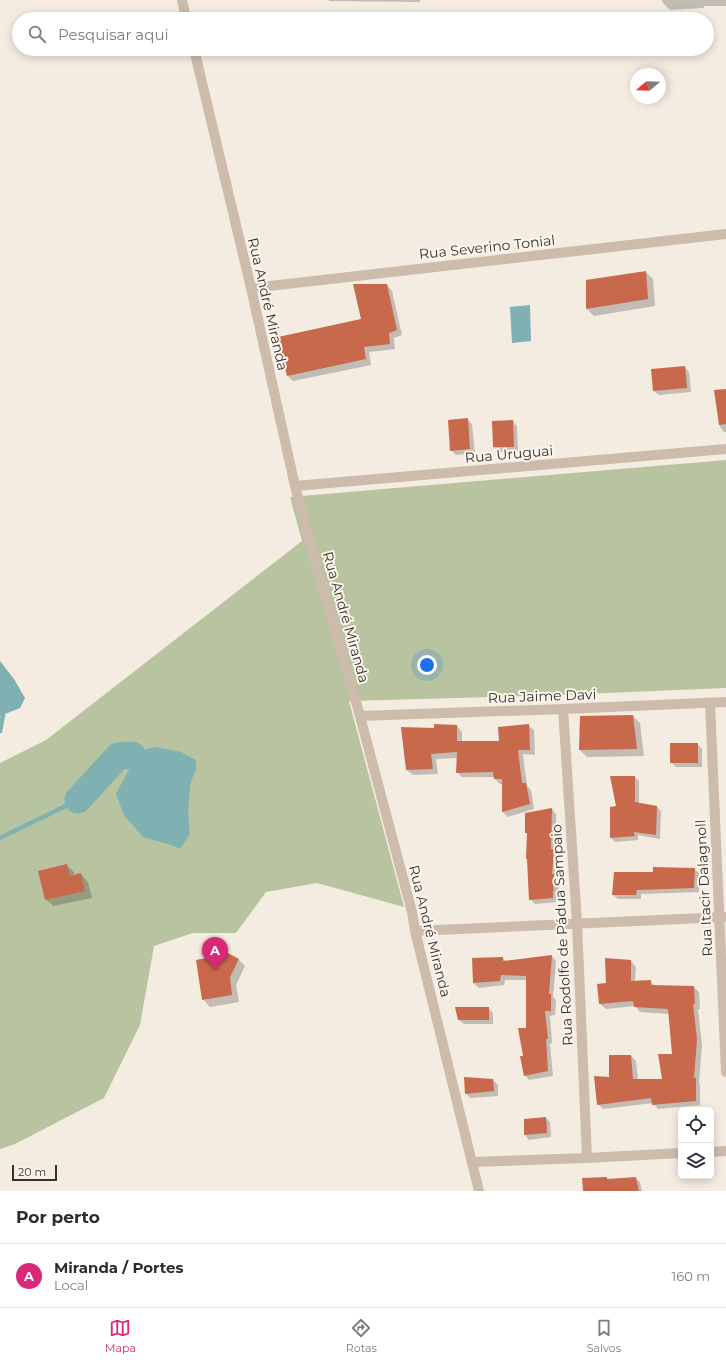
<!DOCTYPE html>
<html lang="pt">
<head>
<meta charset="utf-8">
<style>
  :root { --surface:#fff; --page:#f2f2f3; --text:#2b2b33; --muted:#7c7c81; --line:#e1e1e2; --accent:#db2777 }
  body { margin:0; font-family:Montserrat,sans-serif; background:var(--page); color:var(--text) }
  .controls { position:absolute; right:12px; bottom:12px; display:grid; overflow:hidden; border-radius:6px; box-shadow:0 2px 10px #0003 }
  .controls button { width:36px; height:36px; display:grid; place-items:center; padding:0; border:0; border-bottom:1px solid var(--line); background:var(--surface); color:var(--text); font:20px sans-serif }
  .compass { position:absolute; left:630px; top:68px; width:36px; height:36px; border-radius:50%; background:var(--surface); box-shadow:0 2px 10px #0003; rotate:251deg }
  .scale { position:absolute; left:12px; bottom:10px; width:45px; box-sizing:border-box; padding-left:4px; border:2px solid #3b302b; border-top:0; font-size:11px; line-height:14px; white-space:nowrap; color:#3b302b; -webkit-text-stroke:3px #fbf5ee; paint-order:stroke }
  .you { position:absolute; left:427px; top:665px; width:14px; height:14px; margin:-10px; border:3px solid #fff; border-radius:50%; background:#1a73e8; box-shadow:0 0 0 6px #1a73e833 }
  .badge { display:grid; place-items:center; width:26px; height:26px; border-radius:50%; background:var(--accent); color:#fff; font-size:13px; font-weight:700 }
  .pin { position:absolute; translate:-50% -33px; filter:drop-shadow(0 1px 2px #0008) }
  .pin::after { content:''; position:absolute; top:21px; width:14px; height:12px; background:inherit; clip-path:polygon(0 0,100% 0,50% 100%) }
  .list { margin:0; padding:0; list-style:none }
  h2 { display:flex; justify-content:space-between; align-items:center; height:52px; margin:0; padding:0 16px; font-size:17px }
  h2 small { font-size:13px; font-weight:400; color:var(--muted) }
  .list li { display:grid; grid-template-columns:26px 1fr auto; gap:12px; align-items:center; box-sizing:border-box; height:64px; padding:0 16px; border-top:1px solid var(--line) }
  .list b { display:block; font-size:15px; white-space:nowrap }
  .list p { margin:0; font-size:13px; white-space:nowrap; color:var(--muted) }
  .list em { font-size:13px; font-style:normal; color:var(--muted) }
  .icon { flex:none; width:22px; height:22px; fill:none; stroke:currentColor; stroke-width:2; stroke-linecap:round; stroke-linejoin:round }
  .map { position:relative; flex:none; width:726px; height:1191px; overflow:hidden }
  .search { position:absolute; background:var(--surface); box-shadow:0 2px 10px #0003; left:12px; right:12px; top:12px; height:44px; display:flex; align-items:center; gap:10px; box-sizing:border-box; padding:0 14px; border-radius:22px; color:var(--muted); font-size:15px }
  .sheet { height:116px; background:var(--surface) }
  nav { display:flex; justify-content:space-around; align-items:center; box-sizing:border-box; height:56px; border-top:1px solid var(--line); background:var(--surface); font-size:11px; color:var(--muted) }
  nav a { display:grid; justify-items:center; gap:2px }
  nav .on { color:var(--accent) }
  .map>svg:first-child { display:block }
  .green { fill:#b8c4a0 }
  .water { fill:#7fb0b2 }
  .shadow { fill:#0003 }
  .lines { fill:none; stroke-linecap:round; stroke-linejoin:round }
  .stream { stroke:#7fb0b2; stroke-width:4.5 }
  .river { stroke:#7fb0b2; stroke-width:27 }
  .building { fill:#c8694b }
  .minor { stroke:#cdbbac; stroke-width:10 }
  .labels { text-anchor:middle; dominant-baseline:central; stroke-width:4; stroke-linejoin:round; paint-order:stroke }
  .street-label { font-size:14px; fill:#3b302b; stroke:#fbf5ee }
</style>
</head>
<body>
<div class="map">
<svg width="726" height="1191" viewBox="0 0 726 1191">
  <rect width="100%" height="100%" fill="#f4ebe1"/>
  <polygon class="green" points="726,460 726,688 559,695 349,701 404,907 317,883 266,892 236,933 193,933 154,946 140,1025 104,1098 15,1144 0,1149 0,763 46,740 302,541 290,497"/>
  <g class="water">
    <polygon points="530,305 531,341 512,343 510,307"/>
    <polygon points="0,661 14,679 25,698 20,708 0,716"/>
    <polygon points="156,747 181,752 196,760 196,769 190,785 188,814 190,834 180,849 171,845 143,837 124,815 116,794 135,758 132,755 146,749"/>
  </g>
  <g class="shadow">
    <polygon points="329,0 420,0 420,2 329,1"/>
    <polygon points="662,0 726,0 726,6 704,6 704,8 670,10 663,3"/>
    <polygon points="646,272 653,279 655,306 594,316 587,309"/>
    <polygon points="387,285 392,291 402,335 394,338 395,349 369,352 371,365 293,381 288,376 362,320"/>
    <polygon points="685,367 689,372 691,392 659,395 654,391"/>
    <polygon points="726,390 726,432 724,432 720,427 715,391"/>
    <polygon points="467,419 472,424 475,453 456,455 451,450"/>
    <polygon points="513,421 517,426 518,451 499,452 494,447"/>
    <polygon points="633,716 640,723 644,756 587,757 580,750"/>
    <polygon points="528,725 534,730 535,755 523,754 527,786 531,790 534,809 508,817 503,812 503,784 500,784 495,779 495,777 462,777 457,772 458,758 436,759 438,774 413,775 407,770 436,729 457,726 462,732 462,742 500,742"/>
    <polygon points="697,744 702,749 702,767 676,767 671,762"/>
    <polygon points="635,777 639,781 639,804 657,807 661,811 660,839 638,835 638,840 615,842 611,838 617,807"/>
    <polygon points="552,809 556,814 556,852 558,855 557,877 559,879 558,902 535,904 530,899 528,834 526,832"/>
    <polygon points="66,865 74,872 74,876 81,874 88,882 92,898 53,906 46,899"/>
    <polygon points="694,869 699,873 699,892 641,894 641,899 618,899 613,895 654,873"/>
    <polygon points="552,956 556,961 553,997 556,1000 555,1015 550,1016 552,1043 550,1044 553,1076 529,1080 525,1075 527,980 505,980 504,985 479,988 474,983 473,959 503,958 506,962"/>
    <polygon points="238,959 245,966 236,985 239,1002 210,1007 203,999 216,963"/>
    <polygon points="631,961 636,967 635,981 650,981 655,986 694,987 699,992 700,1009 698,1009 702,1045 699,1083 700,1084 700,1105 658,1109 653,1103 603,1109 598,1104 610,1078 631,1056 636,1061 638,1080 663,1080 673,1055 669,1014 640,1012 635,1006 606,1009 600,1004 607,984"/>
    <polygon points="488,1008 493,1013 493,1024 464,1024 459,1020"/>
    <polygon points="493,1080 498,1085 498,1096 470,1098 466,1093"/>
    <polygon points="546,1118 550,1122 551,1137 529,1140 525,1135"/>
    <polygon points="607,1178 608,1180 635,1178 640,1182 642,1191 584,1191"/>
  </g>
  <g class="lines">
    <g class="stream">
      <polyline points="0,731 3,715"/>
      <polyline points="0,838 78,800"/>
    </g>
    <polyline class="river" points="78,800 118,756 132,755"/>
  </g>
  <g class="building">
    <polygon points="646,271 648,299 586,309 586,280"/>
    <polygon points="353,284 387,284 397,330 389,333 390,344 364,347 366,359 287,376 278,337 361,319"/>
    <polygon points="685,366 687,388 653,391 651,369"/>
    <polygon points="726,389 726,424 719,425 714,390"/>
    <polygon points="468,418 470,449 450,451 448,420"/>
    <polygon points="513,420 514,447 493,447 492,421"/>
    <polygon points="633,715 637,749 579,750 580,716"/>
    <polygon points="434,724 457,725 457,741 499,741 498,727 529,724 530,750 518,750 522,783 526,783 530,804 502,812 502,779 494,779 493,772 456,773 457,752 431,754 433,769 406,770 401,727 434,728"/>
    <rect x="670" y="743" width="28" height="20"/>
    <polygon points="610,776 635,776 635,802 657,806 656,835 634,832 635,836 610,838 610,807 616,806"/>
    <polygon points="552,808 551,849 554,849 552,874 554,874 553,898 529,900 527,859 526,859 527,833 525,833 525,813"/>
    <polygon points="67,864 70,876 81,873 85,891 45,900 38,871"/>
    <polygon points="653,867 695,868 694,888 637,890 636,895 612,895 614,872 653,872"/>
    <polygon points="226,952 239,959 230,977 232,995 202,1000 196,960 212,957 216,962"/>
    <polygon points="552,955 549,994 551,994 551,1011 545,1011 548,1039 546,1039 548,1071 524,1076 520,1056 523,1056 518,1028 526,1028 526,976 501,975 500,981 473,983 472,958 503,957 503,961"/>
    <polygon points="605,958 631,960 631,981 651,980 651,985 694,986 695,1004 693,1004 697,1039 694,1078 696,1078 696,1101 652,1105 651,1098 597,1105 594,1076 609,1077 609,1055 631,1055 633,1079 662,1079 658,1054 672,1054 668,1009 634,1007 633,1001 599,1004 597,984 606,983"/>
    <polygon points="455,1007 489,1007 489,1020 458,1020"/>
    <polygon points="464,1077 493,1079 494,1091 465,1094"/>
    <polygon points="546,1117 547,1133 524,1135 524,1119"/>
    <polygon points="607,1177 607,1179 636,1177 639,1191 583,1191 582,1178"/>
  </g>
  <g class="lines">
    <g class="minor">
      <polyline points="182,0 186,19"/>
      <polyline points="194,49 251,288 295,486 314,558 360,716 412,912 415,931 479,1191"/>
      <polyline points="251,288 726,234"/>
      <polyline points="295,486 726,449"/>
      <polyline points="710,703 726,1072"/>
      <polyline points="563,709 577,923 587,1158"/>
      <polyline points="360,716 563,709 726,702"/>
      <polyline points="415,931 726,917"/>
      <polyline points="711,1152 726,1151"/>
      <polyline points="472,1162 587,1158 681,1153"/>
    </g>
  </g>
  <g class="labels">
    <g class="street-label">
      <text transform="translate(487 247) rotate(-6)">Rua Severino Tonial</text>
      <text transform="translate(268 304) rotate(77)">Rua André Miranda</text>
      <text transform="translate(509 454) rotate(-5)">Rua Uruguai</text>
      <text transform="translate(346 617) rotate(74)">Rua André Miranda</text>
      <text transform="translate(542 696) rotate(-2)">Rua Jaime Davi</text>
      <text transform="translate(704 888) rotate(-93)">Rua Itacir Dalagnoll</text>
      <text transform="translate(430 931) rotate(76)">Rua André Miranda</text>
      <text transform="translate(562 935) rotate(-93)">Rua Rodolfo de Pádua Sampaio</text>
    </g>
  </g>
</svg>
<div class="controls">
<button><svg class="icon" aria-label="locate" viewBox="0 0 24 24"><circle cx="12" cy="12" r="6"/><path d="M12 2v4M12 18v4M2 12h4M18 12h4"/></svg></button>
<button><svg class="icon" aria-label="layers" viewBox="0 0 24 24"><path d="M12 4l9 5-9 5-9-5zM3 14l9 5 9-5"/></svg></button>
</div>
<svg class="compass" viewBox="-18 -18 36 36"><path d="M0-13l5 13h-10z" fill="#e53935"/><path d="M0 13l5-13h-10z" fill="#7c7c81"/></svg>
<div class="scale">20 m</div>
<div class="you"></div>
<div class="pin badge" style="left:215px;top:970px">A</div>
<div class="search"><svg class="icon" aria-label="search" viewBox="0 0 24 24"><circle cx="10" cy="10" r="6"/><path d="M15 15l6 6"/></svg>Pesquisar aqui</div>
</div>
<section class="sheet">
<h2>Por perto<small></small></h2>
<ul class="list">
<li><span class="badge">A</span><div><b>Miranda / Portes</b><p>Local</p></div><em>160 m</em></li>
</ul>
</section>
<nav>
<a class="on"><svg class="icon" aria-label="map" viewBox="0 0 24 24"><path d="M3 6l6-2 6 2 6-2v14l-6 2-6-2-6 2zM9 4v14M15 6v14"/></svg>Mapa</a>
<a><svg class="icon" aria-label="directions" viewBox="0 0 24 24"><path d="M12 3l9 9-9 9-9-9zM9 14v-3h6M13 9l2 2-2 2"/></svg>Rotas</a>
<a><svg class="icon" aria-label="saved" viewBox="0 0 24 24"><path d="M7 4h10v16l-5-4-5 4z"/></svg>Salvos</a>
</nav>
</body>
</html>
